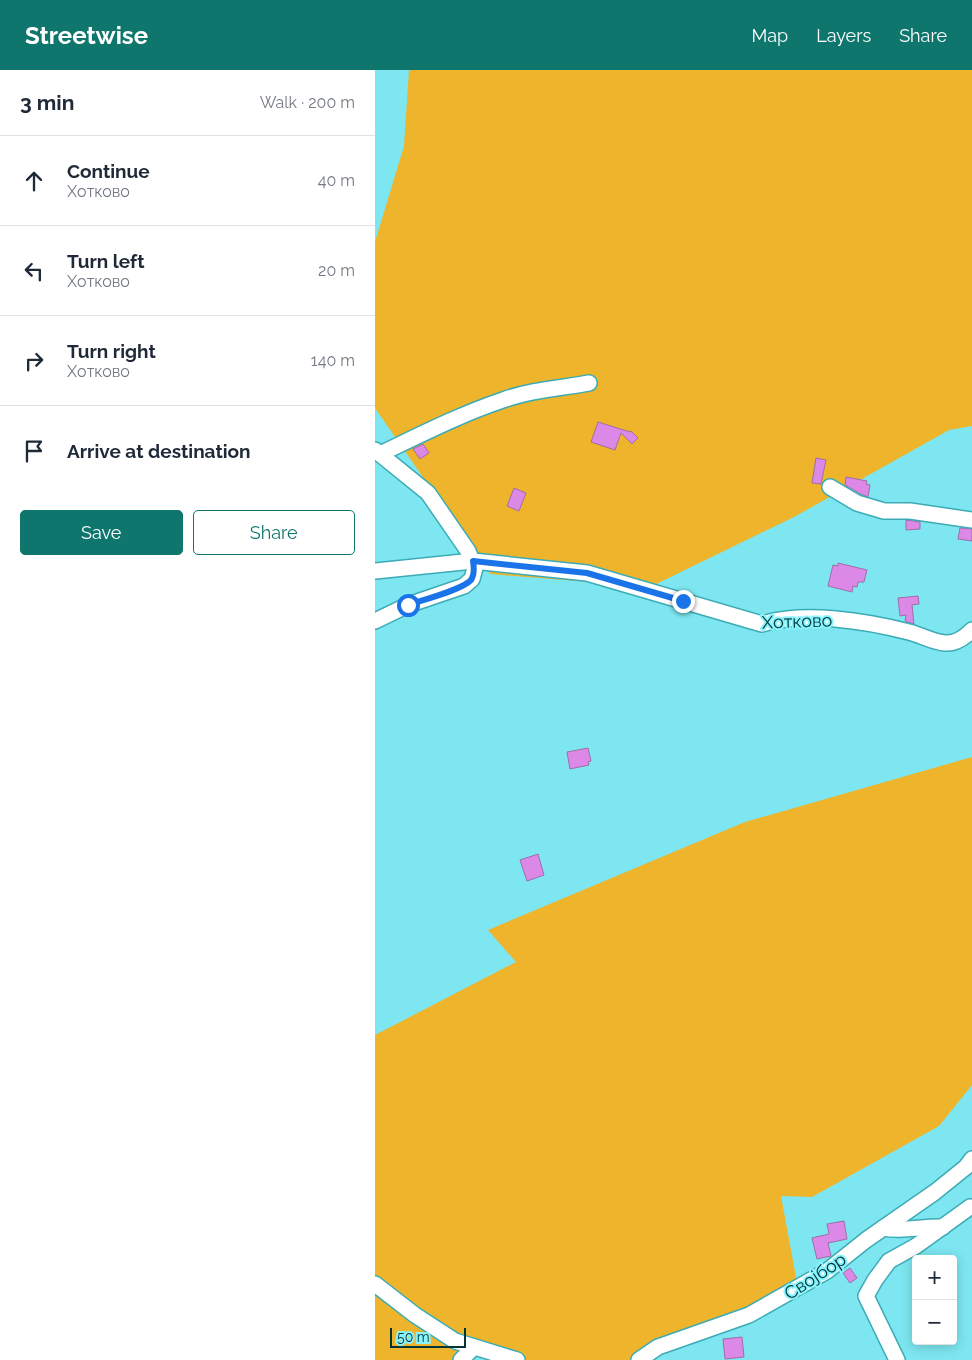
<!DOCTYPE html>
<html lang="en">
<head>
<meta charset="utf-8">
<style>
  :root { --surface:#fff; --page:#f2f2f3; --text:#1f2937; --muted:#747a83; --line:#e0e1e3; --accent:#0f766e }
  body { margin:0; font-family:Raleway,sans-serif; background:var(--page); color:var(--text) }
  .controls { position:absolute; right:15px; bottom:15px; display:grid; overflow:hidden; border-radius:5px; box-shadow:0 2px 12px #0003 }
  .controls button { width:45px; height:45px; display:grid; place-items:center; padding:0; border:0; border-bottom:1px solid var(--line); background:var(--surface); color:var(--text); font:25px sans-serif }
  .scale { position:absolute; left:15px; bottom:12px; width:76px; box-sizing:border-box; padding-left:5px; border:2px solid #023438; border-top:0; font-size:14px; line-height:18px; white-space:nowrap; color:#023438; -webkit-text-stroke:4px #8af4fd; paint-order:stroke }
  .stop { position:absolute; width:15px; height:15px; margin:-11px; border:4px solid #1a73e8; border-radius:50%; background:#fff }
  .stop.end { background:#1a73e8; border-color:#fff; box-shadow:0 1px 5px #0008 }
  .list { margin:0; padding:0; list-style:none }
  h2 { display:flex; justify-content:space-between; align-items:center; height:65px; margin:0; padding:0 20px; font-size:21px }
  h2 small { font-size:16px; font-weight:400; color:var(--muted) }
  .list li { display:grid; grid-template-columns:32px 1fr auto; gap:15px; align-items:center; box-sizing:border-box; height:90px; padding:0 20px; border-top:1px solid var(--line) }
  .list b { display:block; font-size:19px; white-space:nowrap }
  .list p { margin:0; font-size:16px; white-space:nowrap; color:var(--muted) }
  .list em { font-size:16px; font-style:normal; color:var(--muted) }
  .actions { display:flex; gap:10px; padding:15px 20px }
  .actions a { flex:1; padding:11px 0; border:1px solid var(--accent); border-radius:5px; text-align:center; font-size:18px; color:var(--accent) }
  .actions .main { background:var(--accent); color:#fff }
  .icon { flex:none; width:28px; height:28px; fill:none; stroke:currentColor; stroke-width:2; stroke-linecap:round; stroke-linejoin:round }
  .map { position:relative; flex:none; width:597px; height:1290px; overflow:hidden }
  header { display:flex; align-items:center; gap:30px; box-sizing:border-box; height:70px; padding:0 25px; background:var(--accent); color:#fff }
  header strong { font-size:24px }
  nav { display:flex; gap:28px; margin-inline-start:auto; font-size:18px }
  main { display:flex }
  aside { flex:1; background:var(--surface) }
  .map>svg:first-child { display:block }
  .green { fill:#eeb42b }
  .building { fill:#dc88e6; stroke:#9f6ea5 }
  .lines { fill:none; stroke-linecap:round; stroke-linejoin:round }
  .minor-casing { stroke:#3cabb5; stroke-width:18 }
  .minor { stroke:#fff; stroke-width:15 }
  .route { stroke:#1a73e8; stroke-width:6 }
  .labels { text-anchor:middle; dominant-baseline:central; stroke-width:4; stroke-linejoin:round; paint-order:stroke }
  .street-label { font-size:18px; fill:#023438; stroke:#8af4fd }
</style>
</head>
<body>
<header>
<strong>Streetwise</strong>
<nav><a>Map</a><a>Layers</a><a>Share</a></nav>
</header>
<main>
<aside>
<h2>3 min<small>Walk · 200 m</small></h2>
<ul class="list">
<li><svg class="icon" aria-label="ahead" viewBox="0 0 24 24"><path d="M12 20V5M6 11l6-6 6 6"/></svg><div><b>Continue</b><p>Хотково</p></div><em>40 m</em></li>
<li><svg class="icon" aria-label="left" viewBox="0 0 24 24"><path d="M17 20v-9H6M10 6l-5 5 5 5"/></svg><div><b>Turn left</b><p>Хотково</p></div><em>20 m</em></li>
<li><svg class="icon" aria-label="right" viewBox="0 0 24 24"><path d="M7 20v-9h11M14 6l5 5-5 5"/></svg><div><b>Turn right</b><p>Хотково</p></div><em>140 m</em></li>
<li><svg class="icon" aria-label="arrive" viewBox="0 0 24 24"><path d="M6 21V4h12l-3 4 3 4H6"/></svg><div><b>Arrive at destination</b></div></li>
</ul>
<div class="actions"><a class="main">Save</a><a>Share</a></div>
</aside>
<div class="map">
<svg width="597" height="1290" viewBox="0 0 597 1290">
  <rect width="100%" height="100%" fill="#7de6f0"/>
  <g class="green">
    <polygon points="34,0 597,0 597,356 574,360 419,447 275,517 115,504 0,338 0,172 29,76"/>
    <polygon points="597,687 597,1015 564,1056 437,1127 406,1126 423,1218 264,1290 133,1290 98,1282 96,1290 0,1290 0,965 141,892 113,860 370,752"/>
  </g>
  <g class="building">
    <polygon points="223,352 255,362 256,361 263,368 257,374 246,363 240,380 216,372"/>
    <polygon points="48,374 54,383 45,389 38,379"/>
    <polygon points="441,388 451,390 446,414 437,413"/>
    <polygon points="471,407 492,411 491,414 495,415 493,427 486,424 470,415"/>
    <polygon points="139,418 151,423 144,441 132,436"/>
    <polygon points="531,450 545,452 545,459 531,460"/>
    <polygon points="585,458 597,459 597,471 583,469"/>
    <polygon points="463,493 492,500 489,512 483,512 482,517 478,516 477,522 453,516 458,495 463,496"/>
    <polygon points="543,526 544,534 537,535 539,554 530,551 531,545 525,546 523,528"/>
    <polygon points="213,678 216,691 213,692 214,695 195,699 192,682"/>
    <polygon points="163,784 169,805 152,811 145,790"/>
    <polygon points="469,1151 472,1169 453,1173 456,1186 442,1189 437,1168 454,1164 452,1154"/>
    <polygon points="475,1198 482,1208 475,1213 468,1203"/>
    <polygon points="367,1267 369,1287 350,1289 348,1269"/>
  </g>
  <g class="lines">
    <g class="minor-casing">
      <g id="minor">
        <polyline points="0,380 53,423 93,481 100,498 97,509 89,516 33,535 0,551"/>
        <path d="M5 384C45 365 86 344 128 330 155 320 186 318 214 313"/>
        <polyline points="455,417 482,433 509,441 535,441 597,450"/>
        <path d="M0 501 98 491 212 503 387 554C430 541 491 551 534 562 546 565 558 572 570 573 581 574 590 567 597 560"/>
        <path d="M508 1158C530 1162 547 1156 568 1157"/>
        <polyline points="0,1214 40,1245 80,1271 142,1290"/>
        <polyline points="86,1290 99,1277"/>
        <polyline points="264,1290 283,1277 374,1245 452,1201 491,1170 560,1122 591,1097 597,1089"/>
        <polyline points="522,1290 491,1226 500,1210 514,1191 541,1176 595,1137"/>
      </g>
    </g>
    <use href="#minor" class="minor"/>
  </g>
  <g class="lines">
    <path class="route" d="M33 535C47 530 87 520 96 510 100 504 99 497 98 491L212 503 308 531"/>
  </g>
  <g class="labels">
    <g class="street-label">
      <text transform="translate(422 551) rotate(-2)">Хотково</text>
      <text transform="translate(440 1206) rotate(-33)">Својбор</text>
    </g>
  </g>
</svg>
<div class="controls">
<button>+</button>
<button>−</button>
</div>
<div class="scale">50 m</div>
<div class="stop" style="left:33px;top:535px"></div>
<div class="stop end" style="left:308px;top:531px"></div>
</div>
</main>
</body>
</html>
